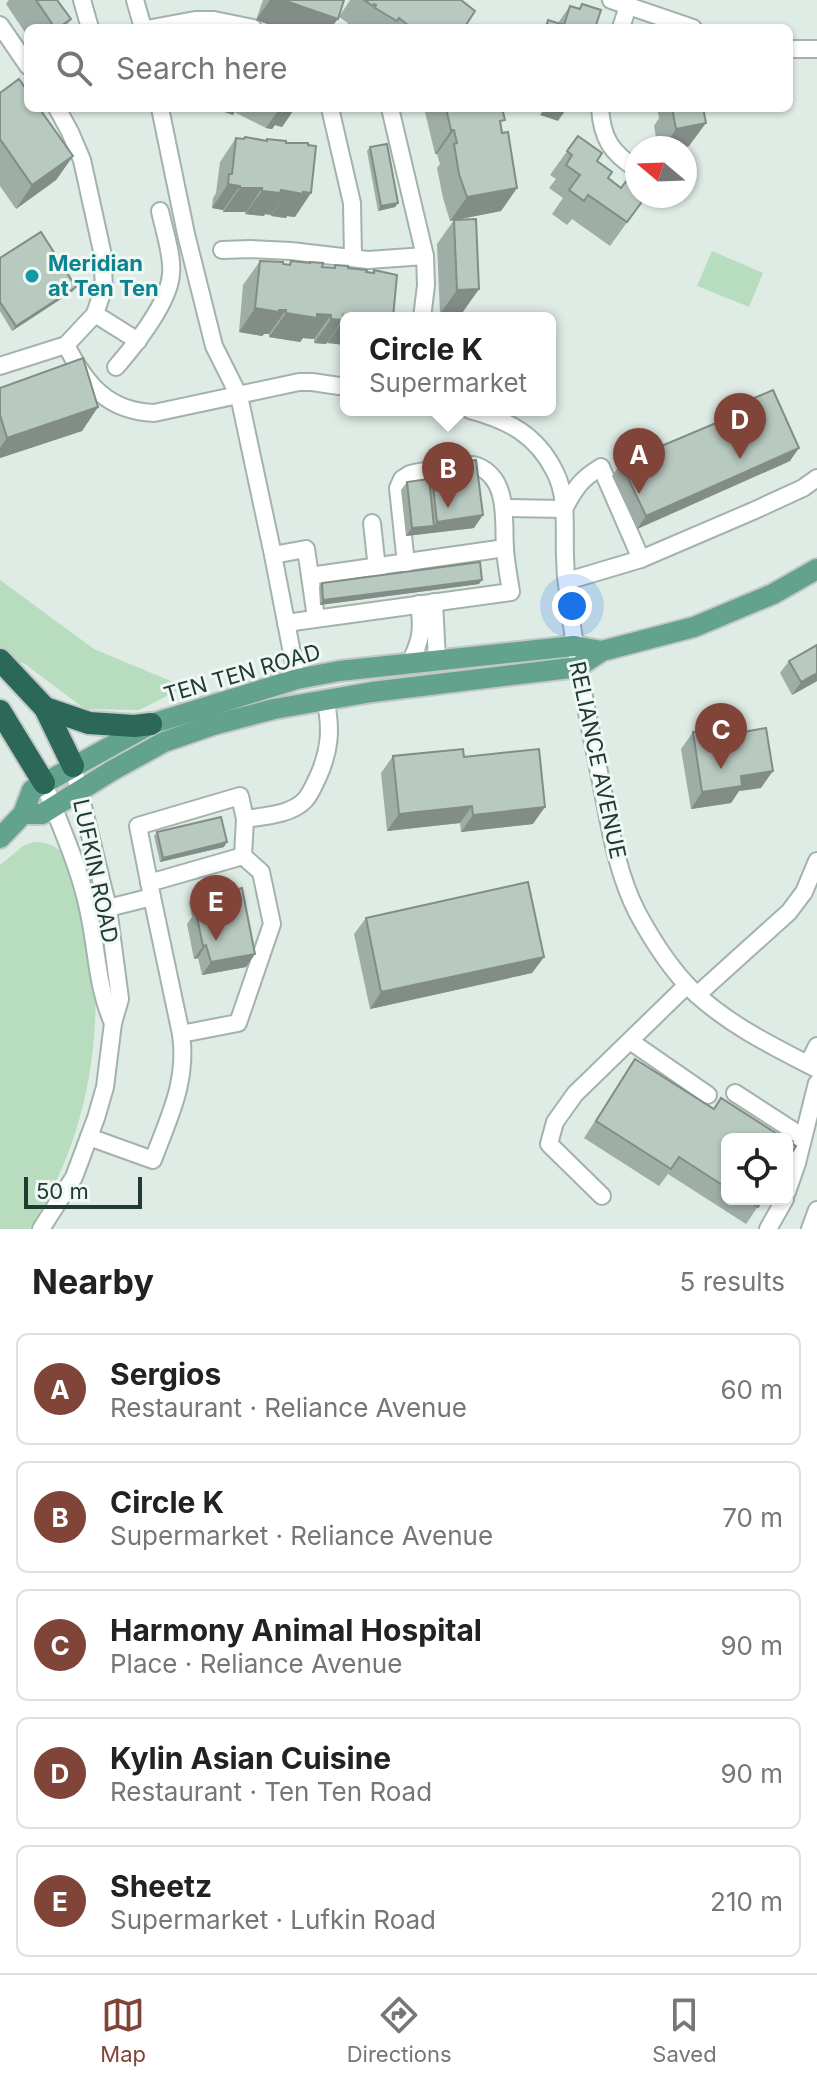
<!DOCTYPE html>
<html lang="en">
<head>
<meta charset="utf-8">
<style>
  :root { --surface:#fff; --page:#f2f2f2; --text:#222; --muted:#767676; --line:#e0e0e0; --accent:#814438 }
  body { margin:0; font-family:Inter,sans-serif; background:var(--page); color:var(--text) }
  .controls { position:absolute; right:24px; bottom:24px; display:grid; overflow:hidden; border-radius:12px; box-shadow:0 2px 6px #0004 }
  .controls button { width:72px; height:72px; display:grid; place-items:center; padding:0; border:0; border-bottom:2px solid var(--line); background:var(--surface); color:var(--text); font:40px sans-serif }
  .compass { position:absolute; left:625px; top:136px; width:72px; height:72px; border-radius:50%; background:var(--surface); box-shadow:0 2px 6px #0004; rotate:289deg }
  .scale { position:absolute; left:24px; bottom:20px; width:118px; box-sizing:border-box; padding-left:8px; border:4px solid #203b32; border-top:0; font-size:22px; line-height:28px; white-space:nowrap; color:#203b32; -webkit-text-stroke:6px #f0f8f3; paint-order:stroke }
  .you { position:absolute; left:572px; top:606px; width:28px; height:28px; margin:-20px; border:6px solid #fff; border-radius:50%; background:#1a73e8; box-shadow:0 0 0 12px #1a73e833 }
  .badge { display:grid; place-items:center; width:52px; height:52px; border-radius:50%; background:var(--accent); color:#fff; font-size:26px; font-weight:700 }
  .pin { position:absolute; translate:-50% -66px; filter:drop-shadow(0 2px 4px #0008) }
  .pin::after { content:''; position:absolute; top:42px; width:28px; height:24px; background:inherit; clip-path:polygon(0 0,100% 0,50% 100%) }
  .popup { position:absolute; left:340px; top:312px; width:216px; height:104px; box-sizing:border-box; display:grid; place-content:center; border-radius:12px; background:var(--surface); filter:drop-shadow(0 2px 6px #0005); font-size:26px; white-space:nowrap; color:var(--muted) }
  .popup b { font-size:30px; color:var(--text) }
  .popup::after { content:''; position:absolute; left:50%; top:100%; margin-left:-16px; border:16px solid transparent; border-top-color:var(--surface) }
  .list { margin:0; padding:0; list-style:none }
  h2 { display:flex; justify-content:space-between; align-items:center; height:104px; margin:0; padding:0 32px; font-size:34px }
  h2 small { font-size:26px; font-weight:400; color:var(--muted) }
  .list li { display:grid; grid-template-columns:52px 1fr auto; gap:24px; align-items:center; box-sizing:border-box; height:112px; margin:0 16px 16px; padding:0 16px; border:2px solid var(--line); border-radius:12px }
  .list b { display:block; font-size:30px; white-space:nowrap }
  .list p { margin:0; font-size:26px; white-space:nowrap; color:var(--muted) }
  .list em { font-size:26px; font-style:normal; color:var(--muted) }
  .icon { flex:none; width:44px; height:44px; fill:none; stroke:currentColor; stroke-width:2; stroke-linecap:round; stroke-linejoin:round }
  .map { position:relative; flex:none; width:817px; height:1229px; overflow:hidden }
  .search { position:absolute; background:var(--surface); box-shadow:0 2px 6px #0004; left:24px; right:24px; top:24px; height:88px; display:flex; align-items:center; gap:20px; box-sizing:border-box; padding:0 28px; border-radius:12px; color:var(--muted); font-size:30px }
  .sheet { height:744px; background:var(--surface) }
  nav { display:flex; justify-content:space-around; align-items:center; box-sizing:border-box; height:112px; border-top:2px solid var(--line); background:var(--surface); font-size:22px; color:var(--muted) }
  nav a { display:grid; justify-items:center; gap:4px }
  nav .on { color:var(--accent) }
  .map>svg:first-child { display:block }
  .green { fill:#b7ddbe }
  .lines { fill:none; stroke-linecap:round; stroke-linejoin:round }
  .minor-casing { stroke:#a2b3ac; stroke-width:20 }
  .major-casing { stroke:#c1c8c6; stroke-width:24 }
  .highway-casing { stroke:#c1c8c6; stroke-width:26 }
  .minor { stroke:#fff; stroke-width:16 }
  .major { stroke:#63a28c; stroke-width:20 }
  .highway { stroke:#2b6857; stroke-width:22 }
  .wall { fill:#9eada5 }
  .shaded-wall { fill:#818d86 }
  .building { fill:#b8c9c0; stroke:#818d86; stroke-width:2 }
  .culture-dot { fill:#0f9aa8; stroke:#f0f8f3; stroke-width:3 }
  .labels { text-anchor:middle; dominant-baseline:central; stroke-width:6; stroke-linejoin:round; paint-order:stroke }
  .culture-label { font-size:22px; font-weight:bold; fill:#0d838f; stroke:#f0f8f3; text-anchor:start }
  .street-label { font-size:22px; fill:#203b32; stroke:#f0f8f3 }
</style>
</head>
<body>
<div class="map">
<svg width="817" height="1229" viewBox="0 0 817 1229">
  <rect width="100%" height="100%" fill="#dfebe5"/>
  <g class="green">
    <polygon points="712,251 763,273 749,307 697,286"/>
    <polygon points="0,580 94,649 185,687 139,710 85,709 25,664 0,653"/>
    <path d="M34 842C54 842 64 851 73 869 79 899 89 929 93 959 96 979 96 1000 95 1020 92 1095 70 1166 30 1229H0V865L23 846Z"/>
  </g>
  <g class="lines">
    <g class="minor-casing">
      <g id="minor">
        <polyline points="82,0 90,28"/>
        <polyline points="135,0 143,28"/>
        <polyline points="611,0 693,28"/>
        <polyline points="0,25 28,66"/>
        <polyline points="152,28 195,20 214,20 253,28"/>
        <polyline points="621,28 628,6"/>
        <polyline points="789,49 817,49"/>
        <polyline points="160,108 186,234 214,346 239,396 273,555 297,679"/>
        <polyline points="330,108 352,203 353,257"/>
        <polyline points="390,108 425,256 426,285 422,318"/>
        <path d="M600 108C602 138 611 153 637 169"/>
        <polyline points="222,250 251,249 291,251 368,260 425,256"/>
        <polyline points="95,314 138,341"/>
        <path d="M66 345C86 385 108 411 154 413L299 382H312L346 387"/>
        <polyline points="0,366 66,345 95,314 104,287 102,251 82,160 70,132 57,108"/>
        <path d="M116 367C135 345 169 303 171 274 173 256 164 230 160 211"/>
        <path d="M470 410C508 420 537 435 555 472 568 497 564 528 565 556 565 568 566 580 568 592 574 653 587 712 599 772 609 819 615 869 637 912 652 940 671 970 694 992 729 1025 774 1047 817 1069"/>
        <path d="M505 508 564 509C575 488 581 479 601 467L641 559"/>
        <polyline points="372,523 378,578"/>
        <polyline points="273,555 306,549 310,576"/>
        <polyline points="567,581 641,559 753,511 803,488 817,478"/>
        <polyline points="434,602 437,660"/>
        <polyline points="316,618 310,576 505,548"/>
        <path d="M286 623 511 592C509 578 506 564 505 549 503 522 510 479 477 466 465 461 424 471 410 474L402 479 398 488 406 564"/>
        <path d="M410 663C421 640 423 630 419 604"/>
        <path d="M44 783C60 826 80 867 89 913 97 950 97 988 113 1023"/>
        <path d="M245 819C264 816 291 815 305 800 310 795 314 785 317 779 330 752 332 728 325 699"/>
        <polyline points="149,883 243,856 245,819 240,796 138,826 152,897 181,1034 238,1023 272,924 261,872 243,856"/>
        <polyline points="108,908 152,897"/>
        <polyline points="697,995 789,912 804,892 817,861"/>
        <polyline points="630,1041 708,1095"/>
        <polyline points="808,1064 817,1046"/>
        <polyline points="735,1093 803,1137"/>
        <path d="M89 1137 153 1160C169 1117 188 1081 181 1034"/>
        <polyline points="787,1192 797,1163 817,1083"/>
        <polyline points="602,1196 549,1144 555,1122 575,1094 687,985"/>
        <polyline points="41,1229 74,1177 96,1118 105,1087 113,1023 120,999 108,908 73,766"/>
        <polyline points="768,1229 785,1199"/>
        <polyline points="810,1229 817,1210"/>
      </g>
    </g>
    <g class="major-casing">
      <g id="major">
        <polyline points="23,814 42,814 113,770 164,742 213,725 274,709 372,692 578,667 602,651 694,627 773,594 817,569"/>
        <polyline points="0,838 23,814 32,790 151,724 297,679 339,671 574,646 602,651"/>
      </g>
    </g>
    <g class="highway-casing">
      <g id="highway">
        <polyline points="0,660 45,708 73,766"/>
        <polyline points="45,708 89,723 134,726 151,724"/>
        <polyline points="0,711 44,783"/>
      </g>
    </g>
    <use href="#minor" class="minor"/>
    <use href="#major" class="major"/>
    <use href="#highway" class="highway"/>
  </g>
  <g class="wall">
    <polygon points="9,0 57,0 71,19 65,28 28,28 28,37 6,4"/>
    <polygon points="263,0 344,0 331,28 279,28 256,20"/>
    <polygon points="350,0 461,0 464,28 352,28 347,25 348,23 339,17"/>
    <polygon points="582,4 595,28 543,28 548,20 558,23 570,6 579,8"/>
    <polygon points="0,93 73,156 56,180 16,209 0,186"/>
    <polygon points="213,108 295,108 282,127 275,125 272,129 266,128 234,112 233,115"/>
    <polygon points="426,108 502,108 501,126 517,188 501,211 450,221 443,198 437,168 440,164 437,154 435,154 425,112"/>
    <polygon points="657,108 708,108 704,114 689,146 682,148 658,148 654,126 659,118"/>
    <polygon points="578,136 608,178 621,188 646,196 610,246 572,219 567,225 552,214 563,198 549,188 556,179 550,175"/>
    <polygon points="245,137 265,141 267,139 286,141 295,217 287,216 286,218 271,216 271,215 265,214 264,216 245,214 246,212 223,212 223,210 212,208 213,198 216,193 220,162 236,138 243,139"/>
    <polygon points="370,147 398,203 395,207 378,211 367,151"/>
    <polygon points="454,220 479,289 462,313 440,314 437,244"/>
    <polygon points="0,258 73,291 12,331 0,311"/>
    <polygon points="260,261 289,265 291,261 309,263 310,262 322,267 333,268 335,265 366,272 372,273 374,270 397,275 346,318 346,343 344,345 327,342 326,344 314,343 314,339 303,338 300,342 269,337 269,334 264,334 262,336 239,332 243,285"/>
    <polygon points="0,388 98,407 82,431 0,458"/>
    <polygon points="724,411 790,461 637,529 612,476 621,463 716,423"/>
    <polygon points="431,467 474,528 406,536 401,490 407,482 423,480"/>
    <polygon points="322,583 479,584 320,605 319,587"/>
    <polygon points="789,661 817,681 792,695 780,673"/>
    <polygon points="693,732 738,733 761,788 739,791 731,803 691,809 681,749"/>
    <polygon points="393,756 464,757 533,824 461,832 460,823 387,831 381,773"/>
    <polygon points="157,832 224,847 160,862 154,836"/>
    <polygon points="198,889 219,894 255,954 246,967 202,975 198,958 194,959 187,924 192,917 189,902"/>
    <polygon points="366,918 544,957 532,973 370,1009 354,934"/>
    <polygon points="635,1059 727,1139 727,1199 763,1199 746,1224 668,1174 659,1186 584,1138"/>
  </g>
  <g class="shaded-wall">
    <polygon points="270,0 283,0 338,19 331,28 279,28 256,20"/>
    <polygon points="213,108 237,108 233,115"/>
    <polygon points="280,108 295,108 282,127 275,125 272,129 266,128"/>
    <polygon points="545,108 567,108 558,121 540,115"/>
    <polygon points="706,123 689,146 682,148 663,148 676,129"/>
    <polygon points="451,130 454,130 437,154 435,154"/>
    <polygon points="73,156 56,180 16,209 32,185"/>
    <polygon points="228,184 240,186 223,210 212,208"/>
    <polygon points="240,188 262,188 246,212 223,212"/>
    <polygon points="517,188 501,211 450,221 467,197"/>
    <polygon points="281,190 288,191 271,215 265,214 264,216 245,214 262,191"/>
    <polygon points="287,192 311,193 295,217 287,216 286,218 271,216"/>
    <polygon points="398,203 395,207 378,211 381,206"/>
    <polygon points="76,287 73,291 12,331 16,326"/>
    <polygon points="479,289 462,313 440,314 457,290"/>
    <polygon points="255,308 279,310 286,310 269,334 264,334 262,336 239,332"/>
    <polygon points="286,313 317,314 331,315 314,339 303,338 300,342 269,337"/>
    <polygon points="331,319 342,320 326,344 314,343"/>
    <polygon points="344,319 346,319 346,343 344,345 327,343"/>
    <polygon points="98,407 82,431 0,458 0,448 7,438"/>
    <polygon points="799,448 790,461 637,529 646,516"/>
    <polygon points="483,515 474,528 406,536 412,528 434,526 437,522"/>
    <polygon points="482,580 479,584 320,605 323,600"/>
    <polygon points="817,673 817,681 792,695 801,682"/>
    <polygon points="773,771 761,788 739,791 731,803 691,809 702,792 741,776"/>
    <polygon points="472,806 460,823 387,831 399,814"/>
    <polygon points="545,807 533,824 461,832 473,815"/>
    <polygon points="227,842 224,847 160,862 163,858"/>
    <polygon points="206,945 198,958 194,959 203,946"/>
    <polygon points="255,954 246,967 202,975 211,962"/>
    <polygon points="544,957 532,973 370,1009 381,992"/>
  </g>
  <g class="building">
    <polygon points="36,0 57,0 71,19 58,28 55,28"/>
    <polygon points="283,0 344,0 338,19"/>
    <polygon points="364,0 461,0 475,11 464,28 409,28 407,26 408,25 399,18 397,21 375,8 376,5 374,4 373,6"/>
    <polygon points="582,4 601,10 595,28 546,28 548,20 564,25 570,6 580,9"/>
    <polygon points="19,79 28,92 28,108 39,108 73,156 32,185 0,139 0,93"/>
    <polygon points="446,108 502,108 505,120 500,121 502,133 508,132 517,188 467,197 459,174 454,144 457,143 454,130 451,130"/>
    <polygon points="672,108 703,108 706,123 676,129"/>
    <polygon points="578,136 602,153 597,161 612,172 608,178 621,188 633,172 637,175 637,196 646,196 627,222 588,195 584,201 569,190 580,175 566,165 572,155 567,151"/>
    <polygon points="245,137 267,141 267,139 286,141 286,143 308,143 308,145 316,146 311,193 303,192 303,194 281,190 280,193 262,191 262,188 240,188 240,186 228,184 229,174 232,174 236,138 244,139"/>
    <polygon points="387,144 398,203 381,206 370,147"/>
    <polygon points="476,219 479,289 457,290 454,220"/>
    <polygon points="41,232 76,287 16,326 0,302 0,258"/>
    <polygon points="260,261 283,262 283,264 290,265 291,261 310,263 310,262 323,263 322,267 335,268 335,265 348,266 348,268 367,270 366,272 374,273 374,270 397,275 393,318 346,318 346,319 344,319 343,316 342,320 331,319 331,315 317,314 317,318 286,313 286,310 279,310 279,312 255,308"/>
    <polygon points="83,358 98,407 7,438 0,415 0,388"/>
    <polygon points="773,390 799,448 646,516 621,463 728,418 724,411"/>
    <polygon points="476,460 483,515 437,522 431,467"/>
    <polygon points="429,479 434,526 412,528 407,482"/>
    <polygon points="480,562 482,580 323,600 322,583"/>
    <polygon points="817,645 817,673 801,682 789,661"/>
    <polygon points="737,725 738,733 766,728 773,771 741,776 742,786 702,792 693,732"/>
    <polygon points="463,749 464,757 539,749 545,807 473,815 472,806 399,814 393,756"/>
    <polygon points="221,817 227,842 163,858 157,832"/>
    <polygon points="528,882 544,957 381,992 366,918"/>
    <polygon points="218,886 219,894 242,888 255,954 211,962 206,945 203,946 196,912 202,910 198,889"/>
    <polygon points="635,1059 714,1109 721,1098 785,1139 727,1139 727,1188 679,1157 671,1169 596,1121"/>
    <polygon points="787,1140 796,1146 787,1161"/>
    <polygon points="744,1199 763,1199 758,1207"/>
  </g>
  <circle class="culture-dot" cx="32" cy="276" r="8"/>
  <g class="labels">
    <g class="culture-label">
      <text x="48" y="263">Meridian<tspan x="48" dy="25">at Ten Ten</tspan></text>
    </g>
    <g class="street-label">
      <text transform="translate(242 673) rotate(-16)">TEN TEN ROAD</text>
      <text transform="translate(598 760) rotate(78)">RELIANCE AVENUE</text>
      <text transform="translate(96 871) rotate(78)">LUFKIN ROAD</text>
    </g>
  </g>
</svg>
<div class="controls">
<button><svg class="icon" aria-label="locate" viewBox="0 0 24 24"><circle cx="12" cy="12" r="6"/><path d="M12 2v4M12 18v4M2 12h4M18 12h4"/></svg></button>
</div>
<svg class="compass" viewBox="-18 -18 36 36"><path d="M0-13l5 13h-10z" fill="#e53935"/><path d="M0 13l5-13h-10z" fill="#767676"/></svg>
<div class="scale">50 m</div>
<div class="you"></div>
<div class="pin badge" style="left:639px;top:494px">A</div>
<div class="pin badge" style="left:448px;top:508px">B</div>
<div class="popup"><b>Circle K</b>Supermarket</div>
<div class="pin badge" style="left:721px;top:769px">C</div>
<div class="pin badge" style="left:740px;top:459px">D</div>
<div class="pin badge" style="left:216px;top:941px">E</div>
<div class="search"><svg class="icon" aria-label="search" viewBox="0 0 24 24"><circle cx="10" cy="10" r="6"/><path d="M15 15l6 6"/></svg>Search here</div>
</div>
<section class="sheet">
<h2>Nearby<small>5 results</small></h2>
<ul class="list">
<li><span class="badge">A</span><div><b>Sergios</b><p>Restaurant · Reliance Avenue</p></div><em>60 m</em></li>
<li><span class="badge">B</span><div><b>Circle K</b><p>Supermarket · Reliance Avenue</p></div><em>70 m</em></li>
<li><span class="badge">C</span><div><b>Harmony Animal Hospital</b><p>Place · Reliance Avenue</p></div><em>90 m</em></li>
<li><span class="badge">D</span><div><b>Kylin Asian Cuisine</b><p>Restaurant · Ten Ten Road</p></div><em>90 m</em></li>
<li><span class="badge">E</span><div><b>Sheetz</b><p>Supermarket · Lufkin Road</p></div><em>210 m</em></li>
</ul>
</section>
<nav>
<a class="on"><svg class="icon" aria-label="map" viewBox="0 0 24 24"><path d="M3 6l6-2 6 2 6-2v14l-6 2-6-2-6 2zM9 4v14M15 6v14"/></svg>Map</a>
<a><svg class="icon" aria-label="directions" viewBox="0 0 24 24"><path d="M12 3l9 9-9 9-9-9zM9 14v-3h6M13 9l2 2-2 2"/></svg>Directions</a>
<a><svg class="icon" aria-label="saved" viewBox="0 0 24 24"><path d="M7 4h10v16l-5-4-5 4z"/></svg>Saved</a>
</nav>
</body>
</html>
